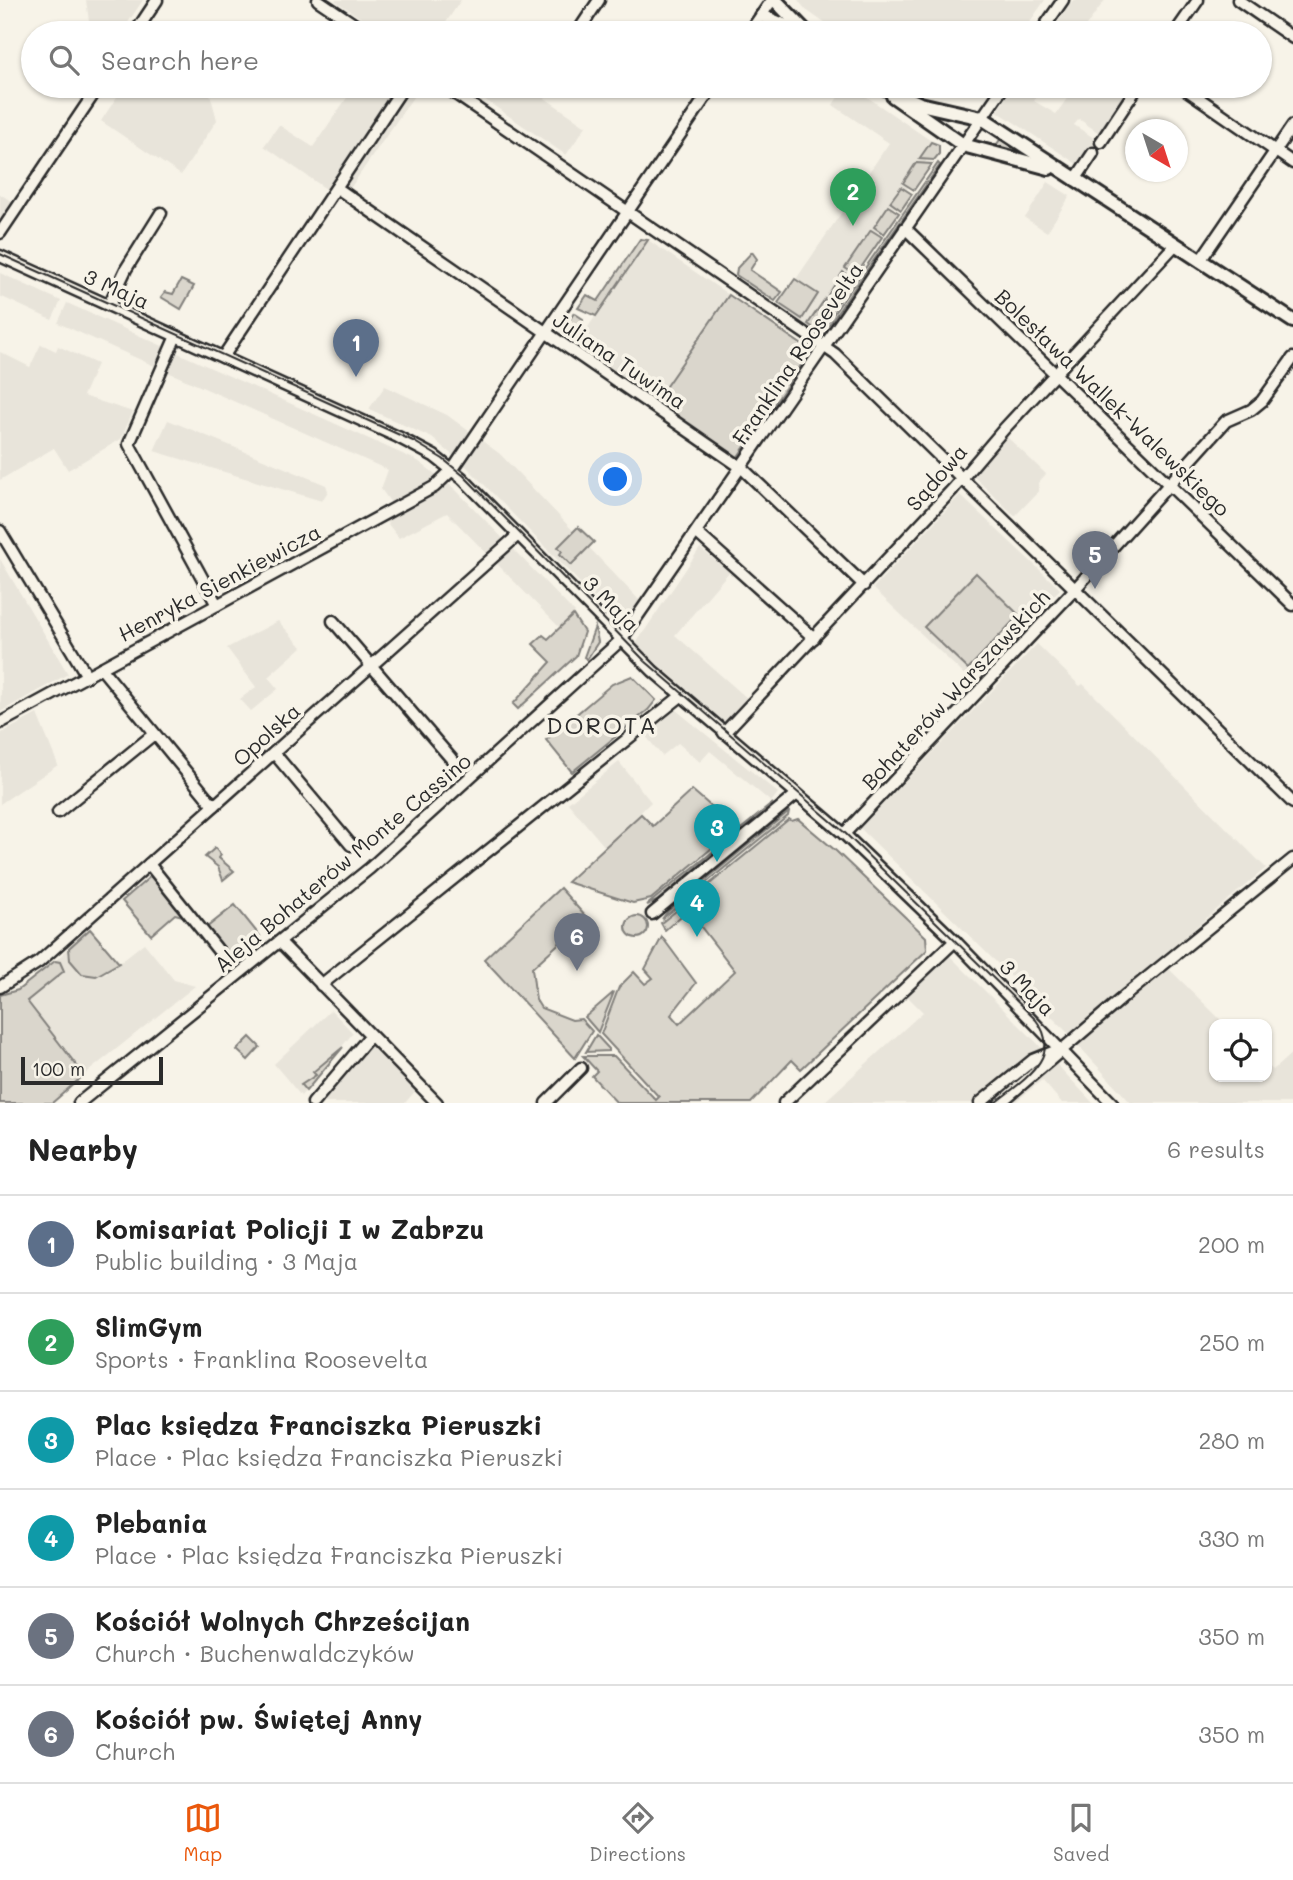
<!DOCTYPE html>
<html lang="en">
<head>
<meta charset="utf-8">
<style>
  :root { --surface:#fff; --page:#f2f2f2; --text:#222; --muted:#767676; --line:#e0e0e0; --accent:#ea580c }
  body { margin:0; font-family:Mali,sans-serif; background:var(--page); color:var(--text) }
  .controls { position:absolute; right:21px; bottom:21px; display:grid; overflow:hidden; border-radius:14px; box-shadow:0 2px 5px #0004 }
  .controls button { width:63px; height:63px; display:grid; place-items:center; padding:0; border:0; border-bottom:2px solid var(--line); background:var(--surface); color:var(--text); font:35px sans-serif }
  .compass { position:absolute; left:1125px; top:119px; width:63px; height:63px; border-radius:50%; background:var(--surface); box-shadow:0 2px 5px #0004; rotate:141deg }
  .scale { position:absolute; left:21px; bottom:18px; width:142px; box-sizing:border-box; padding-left:7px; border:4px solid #2b2b2b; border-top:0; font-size:19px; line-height:24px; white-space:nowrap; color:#2b2b2b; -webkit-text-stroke:5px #f7f3e8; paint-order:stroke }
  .you { position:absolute; left:616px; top:480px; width:24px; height:24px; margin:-18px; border:5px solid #fff; border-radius:50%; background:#1a73e8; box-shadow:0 0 0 10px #1a73e833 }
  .badge { display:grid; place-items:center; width:46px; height:46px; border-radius:50%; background:var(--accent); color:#fff; font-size:23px; font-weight:700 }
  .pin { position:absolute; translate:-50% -58px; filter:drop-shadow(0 2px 4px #0008) }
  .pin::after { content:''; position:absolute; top:37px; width:24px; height:21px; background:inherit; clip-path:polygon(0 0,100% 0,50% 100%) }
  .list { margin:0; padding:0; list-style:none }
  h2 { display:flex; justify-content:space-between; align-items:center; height:91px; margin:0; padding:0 28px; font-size:30px }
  h2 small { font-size:23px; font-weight:400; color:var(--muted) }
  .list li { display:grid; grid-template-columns:46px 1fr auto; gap:21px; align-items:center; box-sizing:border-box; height:98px; padding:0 28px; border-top:2px solid var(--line) }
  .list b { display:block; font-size:26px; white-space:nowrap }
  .list p { margin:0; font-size:23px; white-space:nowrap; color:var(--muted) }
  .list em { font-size:23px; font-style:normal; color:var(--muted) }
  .icon { flex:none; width:38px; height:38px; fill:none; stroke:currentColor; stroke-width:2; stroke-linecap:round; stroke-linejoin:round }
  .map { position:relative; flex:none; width:1293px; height:1103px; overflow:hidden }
  .search { position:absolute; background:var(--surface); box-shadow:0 2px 5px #0004; left:21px; right:21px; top:21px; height:77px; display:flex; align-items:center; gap:18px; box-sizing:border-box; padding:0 24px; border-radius:38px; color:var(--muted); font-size:26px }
  .sheet { height:679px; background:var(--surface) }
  nav { display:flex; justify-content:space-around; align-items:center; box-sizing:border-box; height:98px; border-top:2px solid var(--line); background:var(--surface); font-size:19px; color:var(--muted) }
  nav a { display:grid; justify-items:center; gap:4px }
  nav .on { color:var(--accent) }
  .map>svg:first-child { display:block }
  .built { fill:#e8e4da }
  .green { fill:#dad6cc; stroke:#82807c; stroke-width:2 }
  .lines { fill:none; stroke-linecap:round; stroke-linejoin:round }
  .minor-casing { stroke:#2b2b2b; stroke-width:15 }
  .major-casing { stroke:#2b2b2b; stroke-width:18 }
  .minor { stroke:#f7f3e8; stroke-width:10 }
  .major { stroke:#f7f3e8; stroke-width:12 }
  .tram { stroke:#2b2b2b; stroke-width:2 }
  .labels { text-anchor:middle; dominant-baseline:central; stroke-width:7; stroke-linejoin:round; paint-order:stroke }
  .street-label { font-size:21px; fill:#2b2b2b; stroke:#f7f3e8 }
  .quarter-label { font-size:24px; letter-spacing:2px; fill:#2b2b2b; stroke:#f7f3e8 }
</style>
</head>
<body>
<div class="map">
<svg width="1293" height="1103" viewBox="0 0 1293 1103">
  <rect width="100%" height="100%" fill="#f7f3e8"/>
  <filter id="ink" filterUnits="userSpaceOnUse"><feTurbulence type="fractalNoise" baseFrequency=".0143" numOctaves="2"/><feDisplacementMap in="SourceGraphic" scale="14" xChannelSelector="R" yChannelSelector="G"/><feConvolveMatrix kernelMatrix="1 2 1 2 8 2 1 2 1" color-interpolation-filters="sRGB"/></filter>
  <g filter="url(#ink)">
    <g class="built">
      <polygon points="86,0 143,0 121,33 98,33 90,28"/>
      <polygon points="334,0 461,0 439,33 383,33"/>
      <polygon points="798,0 1045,0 1022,33 903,33 886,22 878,33 839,33 806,10"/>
      <polygon points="1073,0 1105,0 1081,33 1050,33"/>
      <polygon points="124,86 208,86 217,120 181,175 101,121"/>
      <polygon points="355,86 413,86 418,90 342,200 264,146 279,125 313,147"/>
      <polygon points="465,86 527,86 586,126 566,155"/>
      <polygon points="845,86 851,86 937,145 812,330 777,307 889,143 833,105"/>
      <polygon points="1014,86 1044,86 1034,101 1056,114 1076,86 1110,86 1125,96 1099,133 1079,119 1074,125 1097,140 1080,166 997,111"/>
      <polygon points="1048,182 1070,196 1047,232 1025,218"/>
      <polygon points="0,194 14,203 0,224"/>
      <polygon points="648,240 729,295 655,402 575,346"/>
      <polygon points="0,273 61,301 52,320 0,296"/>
      <polygon points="67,303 418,461 455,489 575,613 560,628 447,513 399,538 377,510 391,503 381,489 388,470 58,323"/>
      <polygon points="41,344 56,351 58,346 97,364 83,396 133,412 121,439 68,470 54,448 0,480 0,352 30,367"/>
      <polygon points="385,386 447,415 500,454 640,601 621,625 467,467 432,438 369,409"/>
      <polygon points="168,420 326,485 328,491 322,501 154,451"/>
      <polygon points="1007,437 1046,474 1038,483 1039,491 1015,516 972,475"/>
      <polygon points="960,495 1060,589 972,682 873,588"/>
      <polygon points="700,548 729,572 675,635 748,699 726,723 635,645"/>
      <polygon points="0,559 68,674 0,712 1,690"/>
      <polygon points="278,621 302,647 268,677 278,689 251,711 240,699 256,687 227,648"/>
      <polygon points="1037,644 1080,686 1083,684 1266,868 1069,1034 860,828"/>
      <polygon points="676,710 778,793 771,802 710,751 700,762 678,743 662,756 645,735"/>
      <polygon points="37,714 58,765 0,804 0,734"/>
      <polygon points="619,762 651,802 605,847 568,803"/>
      <polygon points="144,943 174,980 195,986 84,1075 26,1001 64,971 60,962 55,961 69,948 68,955 96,976 106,973"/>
      <polygon points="948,954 1035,1041 1093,1103 1062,1103 1042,1080 1014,1103 823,1103 923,1012 905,994"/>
      <polygon points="1168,968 1225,1024 1214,1024 1214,1077 1267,1077 1267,1065 1273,1070 1293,1052 1293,1103 1131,1103 1078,1045"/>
      <polygon points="331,1010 353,1033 301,1096 274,1064"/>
      <polygon points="369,1045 416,1090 405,1103 319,1103"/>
    </g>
    <g class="green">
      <polygon points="1002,137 1022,150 1023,154 994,148"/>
      <polygon points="931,142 939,145 939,154 934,160 919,159"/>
      <polygon points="916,163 932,164 914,190 903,183"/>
      <polygon points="938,163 940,165 829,325 827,323"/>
      <polygon points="901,187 912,194 901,210 890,202"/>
      <polygon points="888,206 899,213 884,234 874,227"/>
      <polygon points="871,230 882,237 856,275 845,268"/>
      <polygon points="640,239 648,240 596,316 578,308 587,295 598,301"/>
      <polygon points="752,252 757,259 750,270 782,292 775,301 736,275 737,268"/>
      <polygon points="843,272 853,279 838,302 828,295"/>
      <polygon points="795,279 818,294 802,319 778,303"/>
      <polygon points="181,280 194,286 181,309 161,297 165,292 173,294"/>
      <polygon points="729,295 811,351 737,458 655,402"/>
      <polygon points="825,299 835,306 818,331 808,324"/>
      <polygon points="574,313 583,319 581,336 577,343 563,329"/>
      <polygon points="578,527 594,542 571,565 560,554 562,551 558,547"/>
      <polygon points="976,573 1019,615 968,669 924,627"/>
      <polygon points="573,615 584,632 576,656 518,709 513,704 551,662 533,644 543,635 548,639"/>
      <polygon points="595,627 598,642 587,659 584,657"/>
      <polygon points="632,676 656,700 648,710 572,772 546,740 612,684"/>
      <polygon points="692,790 736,828 651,899 633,903 567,882 641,814 653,826"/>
      <polygon points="773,803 657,901 647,905"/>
      <polygon points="789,811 788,816 662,919 668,911"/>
      <polygon points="789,819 792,821 798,819 836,851 926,937 927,950 801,1069 792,1060 751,1103 617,1103 592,1076 597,1071 583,1056 614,1056 656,1100 659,1097 601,1034 619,987 634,972 645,984 653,978 645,969 662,937 696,983 671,1015 679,1024 735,971 688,910 694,897"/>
      <polygon points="215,848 221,855 219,858 234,871 223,880 218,867 205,857"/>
      <polygon points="152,875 183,916 175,914 151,935 122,901"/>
      <polygon points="560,888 587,918 532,968 536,1000 541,1008 572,1020 581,1019 592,1031 575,1058 484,959"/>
      <polygon points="691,899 686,912 665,930 661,923"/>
      <polygon points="235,905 260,936 231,959 206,928"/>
      <circle cx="637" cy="927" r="11"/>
      <polygon points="90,929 119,963 96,976 82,974 70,960 69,948"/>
      <polygon points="55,961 60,962 64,971 27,1001 84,1075 52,1103 0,1103 0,995 18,990"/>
      <polygon points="614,992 598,1032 585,1017"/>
      <polygon points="596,1035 609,1049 609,1051 586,1052"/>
      <polygon points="250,1037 260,1047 248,1060 237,1050"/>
      <polygon points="343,1047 306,1091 301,1085 316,1075 313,1072"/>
    </g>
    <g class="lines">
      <g class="minor-casing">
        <g id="minor">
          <polyline points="318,0 367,33"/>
          <polyline points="1238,0 1293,38"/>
          <polyline points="135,33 157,0"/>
          <polyline points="577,33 599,0"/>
          <polyline points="749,33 772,0"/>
          <polyline points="1040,33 1063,0"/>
          <polyline points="1175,33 1198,0"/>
          <polyline points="444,86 835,354 1293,803"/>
          <polyline points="1181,86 1293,163"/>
          <polyline points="1101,142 1138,86"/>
          <polyline points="1075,180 1093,153"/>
          <polyline points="337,188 742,468 864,585"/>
          <polyline points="905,228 1293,605"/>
          <polyline points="0,233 99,86"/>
          <polyline points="0,256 398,437 434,456 462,478 653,671 844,834 955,941 1112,1103"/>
          <polyline points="1200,261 1293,125"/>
          <polyline points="109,305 126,269 161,213"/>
          <polyline points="176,336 129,444 217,605"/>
          <polyline points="223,357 404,86"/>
          <polyline points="0,531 87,676"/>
          <polyline points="697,533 814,638"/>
          <polyline points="333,621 455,763"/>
          <polyline points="101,668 214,806"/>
          <polyline points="0,723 434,487 453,469 713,86"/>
          <polyline points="724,733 953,489 1004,429 1175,245"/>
          <polyline points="274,753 351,845"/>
          <polyline points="58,812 154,734"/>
          <polyline points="844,834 1075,589 1226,421 1251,410 1262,401 1293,358"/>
          <polyline points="149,864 225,959"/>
          <polyline points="652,914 797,794"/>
          <polyline points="280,942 437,1103"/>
          <polyline points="321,985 681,696"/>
          <polyline points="0,987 39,962 518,535"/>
          <polyline points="79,1103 370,868 621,640 1004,86"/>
          <polyline points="313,1103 370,1036"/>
          <polyline points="546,1103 581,1068"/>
          <polyline points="784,1103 955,941"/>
          <polyline points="980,1103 1033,1060 1058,1050"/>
          <polyline points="1000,1103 1127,994 1293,859"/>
        </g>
      </g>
      <g class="major-casing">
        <g id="major">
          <polyline points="775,0 807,33"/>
          <polyline points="762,16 800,32"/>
          <polyline points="881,86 920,104 982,118 1293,321"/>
          <polyline points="893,96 963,145 1049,168"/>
        </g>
      </g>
      <use href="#minor" class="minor"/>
      <use href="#major" class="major"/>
      <path class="tram" d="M0 254 413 441 443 459 464 476 645 661 845 833 1036 1020C1065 1057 1020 1082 995 1103"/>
    </g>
  </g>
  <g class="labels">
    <g class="street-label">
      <text transform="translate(117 288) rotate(24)">3 Maja</text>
      <text transform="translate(797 353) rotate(-56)">Franklina Roosevelta</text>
      <text transform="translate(620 360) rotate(34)">Juliana Tuwima</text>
      <text transform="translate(1113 402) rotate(44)">Bolesława Wallek-Walewskiego</text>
      <text transform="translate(936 477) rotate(-49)">Sądowa</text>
      <text transform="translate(219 582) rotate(-28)">Henryka Sienkiewicza</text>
      <text transform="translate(612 603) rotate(45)">3 Maja</text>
      <text transform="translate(955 689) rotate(-47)">Bohaterów Warszawskich</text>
      <text transform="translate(266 734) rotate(-42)">Opolska</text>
      <text transform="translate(342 862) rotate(-40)">Aleja Bohaterów Monte Cassino</text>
      <text transform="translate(1028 987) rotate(46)">3 Maja</text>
    </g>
    <g class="quarter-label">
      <text x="602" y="724">DOROTA</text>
    </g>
  </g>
</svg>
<div class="controls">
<button><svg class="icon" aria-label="locate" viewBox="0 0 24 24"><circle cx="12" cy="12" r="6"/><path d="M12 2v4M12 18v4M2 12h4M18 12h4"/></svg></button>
</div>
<svg class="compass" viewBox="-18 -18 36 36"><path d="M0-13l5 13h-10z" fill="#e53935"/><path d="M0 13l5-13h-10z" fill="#767676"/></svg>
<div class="scale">100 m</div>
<div class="you"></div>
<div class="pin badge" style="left:356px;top:377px;background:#5c6f8a">1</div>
<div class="pin badge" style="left:853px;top:226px;background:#2e9e5b">2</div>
<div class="pin badge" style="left:717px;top:862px;background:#0f9aa8">3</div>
<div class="pin badge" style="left:697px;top:937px;background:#0f9aa8">4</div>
<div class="pin badge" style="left:1095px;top:589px;background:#6b7280">5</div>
<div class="pin badge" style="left:577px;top:971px;background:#6b7280">6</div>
<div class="search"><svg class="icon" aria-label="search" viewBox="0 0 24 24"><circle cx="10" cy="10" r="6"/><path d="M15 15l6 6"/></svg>Search here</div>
</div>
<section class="sheet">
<h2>Nearby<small>6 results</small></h2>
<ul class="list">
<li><span class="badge" style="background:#5c6f8a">1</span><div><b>Komisariat Policji I w Zabrzu</b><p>Public building · 3 Maja</p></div><em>200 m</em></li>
<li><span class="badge" style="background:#2e9e5b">2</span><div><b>SlimGym</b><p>Sports · Franklina Roosevelta</p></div><em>250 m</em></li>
<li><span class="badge" style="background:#0f9aa8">3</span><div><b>Plac księdza Franciszka Pieruszki</b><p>Place · Plac księdza Franciszka Pieruszki</p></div><em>280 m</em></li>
<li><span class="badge" style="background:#0f9aa8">4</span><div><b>Plebania</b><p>Place · Plac księdza Franciszka Pieruszki</p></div><em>330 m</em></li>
<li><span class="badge" style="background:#6b7280">5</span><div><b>Kościół Wolnych Chrześcijan</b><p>Church · Buchenwaldczyków</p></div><em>350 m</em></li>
<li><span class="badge" style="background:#6b7280">6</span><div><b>Kościół pw. Świętej Anny</b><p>Church</p></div><em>350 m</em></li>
</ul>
</section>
<nav>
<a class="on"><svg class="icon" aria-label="map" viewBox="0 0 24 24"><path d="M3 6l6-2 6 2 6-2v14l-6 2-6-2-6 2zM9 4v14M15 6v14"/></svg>Map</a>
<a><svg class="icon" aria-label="directions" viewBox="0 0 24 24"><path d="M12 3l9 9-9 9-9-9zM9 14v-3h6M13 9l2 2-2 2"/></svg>Directions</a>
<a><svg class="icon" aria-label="saved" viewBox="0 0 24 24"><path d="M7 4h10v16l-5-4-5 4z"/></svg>Saved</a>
</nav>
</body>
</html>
